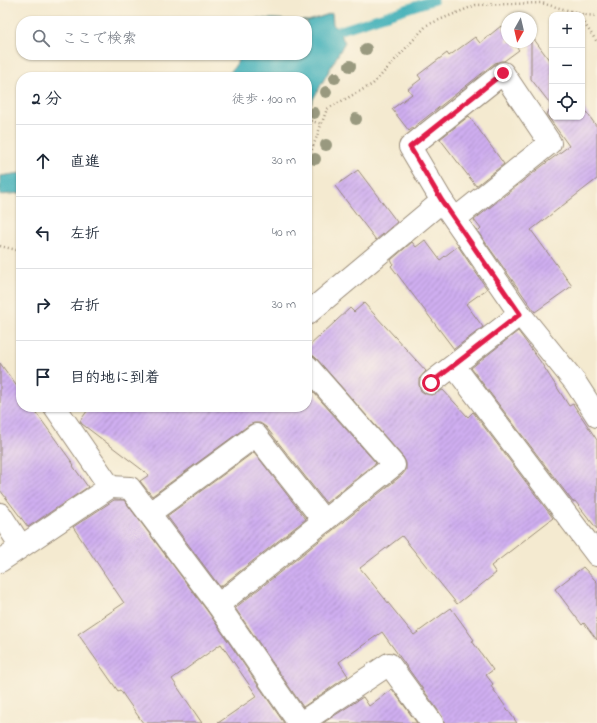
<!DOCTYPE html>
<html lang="ja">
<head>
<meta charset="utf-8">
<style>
  :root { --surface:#fff; --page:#f6f6f7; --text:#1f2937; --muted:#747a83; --line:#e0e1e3 }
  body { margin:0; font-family:"Indie Flower","Klee One",sans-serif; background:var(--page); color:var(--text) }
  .controls { position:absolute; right:12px; top:12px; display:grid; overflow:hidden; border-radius:8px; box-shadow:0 1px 3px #0004 }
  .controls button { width:36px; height:36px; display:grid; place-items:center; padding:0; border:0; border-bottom:1px solid var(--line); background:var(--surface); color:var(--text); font:20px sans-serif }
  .compass { position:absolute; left:501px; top:12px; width:36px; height:36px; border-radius:50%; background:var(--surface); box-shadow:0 1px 3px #0004; rotate:188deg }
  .stop { position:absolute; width:12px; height:12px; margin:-9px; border:3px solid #e11d48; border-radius:50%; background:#fff }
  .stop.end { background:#e11d48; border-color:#fff; box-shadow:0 1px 4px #0008 }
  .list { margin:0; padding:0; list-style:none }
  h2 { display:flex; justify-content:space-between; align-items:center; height:52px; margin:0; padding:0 16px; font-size:17px }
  h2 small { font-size:13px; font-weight:400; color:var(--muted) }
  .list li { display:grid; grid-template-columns:26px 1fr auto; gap:12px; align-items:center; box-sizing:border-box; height:72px; padding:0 16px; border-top:1px solid var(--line) }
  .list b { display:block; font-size:15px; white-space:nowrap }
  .list em { font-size:13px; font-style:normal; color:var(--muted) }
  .icon { flex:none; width:22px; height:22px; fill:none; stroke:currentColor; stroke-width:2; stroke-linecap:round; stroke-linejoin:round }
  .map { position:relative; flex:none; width:597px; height:723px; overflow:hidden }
  .search { position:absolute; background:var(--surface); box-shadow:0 1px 3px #0004; left:16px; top:16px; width:296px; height:44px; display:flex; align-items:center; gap:10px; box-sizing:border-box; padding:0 14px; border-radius:16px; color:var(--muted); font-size:15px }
  .panel { position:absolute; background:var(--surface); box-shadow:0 1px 3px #0004; left:16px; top:72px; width:296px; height:340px; border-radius:16px }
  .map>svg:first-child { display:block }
  .water { fill:#3eafb8; stroke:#3c6c6b }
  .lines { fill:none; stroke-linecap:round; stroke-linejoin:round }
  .stream { stroke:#3eafb8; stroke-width:9 }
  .building { fill:url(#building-hatch) }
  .minor-casing { stroke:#988a77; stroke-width:24 }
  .path { stroke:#988a77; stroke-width:2.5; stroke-dasharray:1 3; stroke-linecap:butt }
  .minor { stroke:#fff; stroke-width:22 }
  .tree { fill:#99997f }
  .route { stroke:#e11d48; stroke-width:5 }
</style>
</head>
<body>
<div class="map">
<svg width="597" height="723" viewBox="0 0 597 723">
  <defs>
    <pattern id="building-hatch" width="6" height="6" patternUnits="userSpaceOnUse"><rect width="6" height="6" fill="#cfaef0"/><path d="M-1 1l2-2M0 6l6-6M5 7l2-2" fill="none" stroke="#a98ec2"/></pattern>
  </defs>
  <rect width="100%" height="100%" fill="#fcf5e5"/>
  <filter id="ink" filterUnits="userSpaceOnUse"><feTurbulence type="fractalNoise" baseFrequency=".025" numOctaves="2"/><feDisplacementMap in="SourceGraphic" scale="8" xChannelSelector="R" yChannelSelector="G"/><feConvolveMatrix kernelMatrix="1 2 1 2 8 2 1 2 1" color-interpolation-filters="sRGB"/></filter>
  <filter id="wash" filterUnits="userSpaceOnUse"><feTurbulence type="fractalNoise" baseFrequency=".012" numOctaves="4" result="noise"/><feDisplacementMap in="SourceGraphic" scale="16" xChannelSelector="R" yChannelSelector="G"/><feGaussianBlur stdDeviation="0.9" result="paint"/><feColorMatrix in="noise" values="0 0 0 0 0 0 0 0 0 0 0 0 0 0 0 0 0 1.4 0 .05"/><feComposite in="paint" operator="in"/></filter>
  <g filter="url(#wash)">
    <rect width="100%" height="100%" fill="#f4ead0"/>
    <g class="water">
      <polygon points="332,13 333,24 345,42 307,110 307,77 227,77 237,63 239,55 307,55 307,21 254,21 257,18 308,21"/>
      <polygon points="21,173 21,193 0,195 0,176"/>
    </g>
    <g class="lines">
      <polyline class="stream" points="307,41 434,0"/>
    </g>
    <g id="blocks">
      <g class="building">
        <polygon points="501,26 507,34 507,42 513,42 519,50 504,61 501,61 495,63 409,131 392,109 412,94 408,89 421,79 418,75 447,53 449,56 475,37 480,43"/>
        <polygon points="531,35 552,64 552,106 531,79"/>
        <polygon points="582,106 597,127 597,179 531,230 572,286 535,312 478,232 481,229 474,220 542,166 569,146 546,114 552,109 552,117 582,117"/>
        <polygon points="469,116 504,164 476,186 440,139"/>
        <polygon points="358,170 397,222 376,240 335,186"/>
        <polygon points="425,240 440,260 458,246 487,289 466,304 483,327 454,349 391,266 393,264 391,260 412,242 416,247"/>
        <polygon points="364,303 426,371 419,379 419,385 421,391 426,394 432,395 443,390 468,417 473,412 553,518 491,566 496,573 457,604 402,536 360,568 414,635 451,608 474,640 472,641 493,670 486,675 493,684 491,686 517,723 444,723 442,716 382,632 339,662 348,676 303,707 235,608 402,475 406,470 406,463 403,457 316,358 311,354 307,354 307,348 350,308 354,312"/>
        <polygon points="518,331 540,361 569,406 573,404 597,440 597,529 575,501 573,502 471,368"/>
        <polygon points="0,363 21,392 21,407 32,407 74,465 73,466 88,487 28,527 0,490"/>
        <polygon points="307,385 376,463 326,503 266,427 260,423 254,423 249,425 152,496 140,481 149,475 82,424 80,421 90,407 307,407"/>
        <polygon points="254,452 306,519 220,587 167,516"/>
        <polygon points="114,500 124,500 208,612 284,723 218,723 257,696 221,644 172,679 202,723 143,723 120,690 118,691 78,634 124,603 73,527"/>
        <polygon points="583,567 597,582 597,640 584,623 582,625 555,589"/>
        <polygon points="392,689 417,723 323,723 363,697 369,706"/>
      </g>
    </g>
  </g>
  <g filter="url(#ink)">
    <use href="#blocks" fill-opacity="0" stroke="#988a77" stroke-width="1"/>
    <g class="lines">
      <g class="minor-casing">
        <g id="minor">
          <polyline points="442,201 410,147 503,73 550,143 455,219"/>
          <polyline points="307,314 442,201 520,314 575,382 597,416"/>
          <polyline points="454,366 597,555"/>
          <polyline points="431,383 520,314"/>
          <polyline points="55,407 110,487"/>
          <polyline points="150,513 256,435 324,521"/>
          <polyline points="0,514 21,546"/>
          <polyline points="0,561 110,487 130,488 218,605 299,723"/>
          <polyline points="218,605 394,465 307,366"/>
          <polyline points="301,723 389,664 432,723"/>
        </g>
      </g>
      <g class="path">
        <polyline points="582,20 597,42"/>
        <polyline points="307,120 322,124"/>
        <polyline points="307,156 311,152 327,109 373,84 427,25 476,5 541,3 586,15 597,16"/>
        <polyline points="0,246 21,251"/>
      </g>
      <use href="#minor" class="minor"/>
    </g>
    <g class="tree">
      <circle cx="366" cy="49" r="6"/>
      <circle cx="350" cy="66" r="6"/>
      <circle cx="335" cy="78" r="6"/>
      <circle cx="326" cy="92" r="6"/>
      <circle cx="314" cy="113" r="6"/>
      <circle cx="356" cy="119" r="6"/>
      <circle cx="326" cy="145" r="6"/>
      <circle cx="315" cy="159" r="6"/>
    </g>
  </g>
  <g class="lines" filter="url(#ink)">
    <polyline class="route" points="431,383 520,314 442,201 410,147 503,73"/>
  </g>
</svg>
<div class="controls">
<button>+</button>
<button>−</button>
<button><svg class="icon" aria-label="locate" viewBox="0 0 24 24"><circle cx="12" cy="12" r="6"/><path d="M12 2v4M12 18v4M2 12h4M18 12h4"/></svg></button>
</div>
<svg class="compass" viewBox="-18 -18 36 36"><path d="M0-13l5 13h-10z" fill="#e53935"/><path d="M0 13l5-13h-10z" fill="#747a83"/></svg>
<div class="stop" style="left:431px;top:383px"></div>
<div class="stop end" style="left:503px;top:73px"></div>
<div class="search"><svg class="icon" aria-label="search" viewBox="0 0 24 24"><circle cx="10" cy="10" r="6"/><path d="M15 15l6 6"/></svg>ここで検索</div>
<section class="panel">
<h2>2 分<small>徒歩 · 100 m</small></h2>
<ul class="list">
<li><svg class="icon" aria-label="ahead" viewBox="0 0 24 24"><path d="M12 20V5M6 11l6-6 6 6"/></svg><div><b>直進</b></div><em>30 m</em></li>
<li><svg class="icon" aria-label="left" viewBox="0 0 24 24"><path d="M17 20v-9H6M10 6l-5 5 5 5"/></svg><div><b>左折</b></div><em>40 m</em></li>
<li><svg class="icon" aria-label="right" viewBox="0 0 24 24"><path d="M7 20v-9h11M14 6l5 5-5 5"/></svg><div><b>右折</b></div><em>30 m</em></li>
<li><svg class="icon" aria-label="arrive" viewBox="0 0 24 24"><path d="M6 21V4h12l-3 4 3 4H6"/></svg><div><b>目的地に到着</b></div></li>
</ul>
</section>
</div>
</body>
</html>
